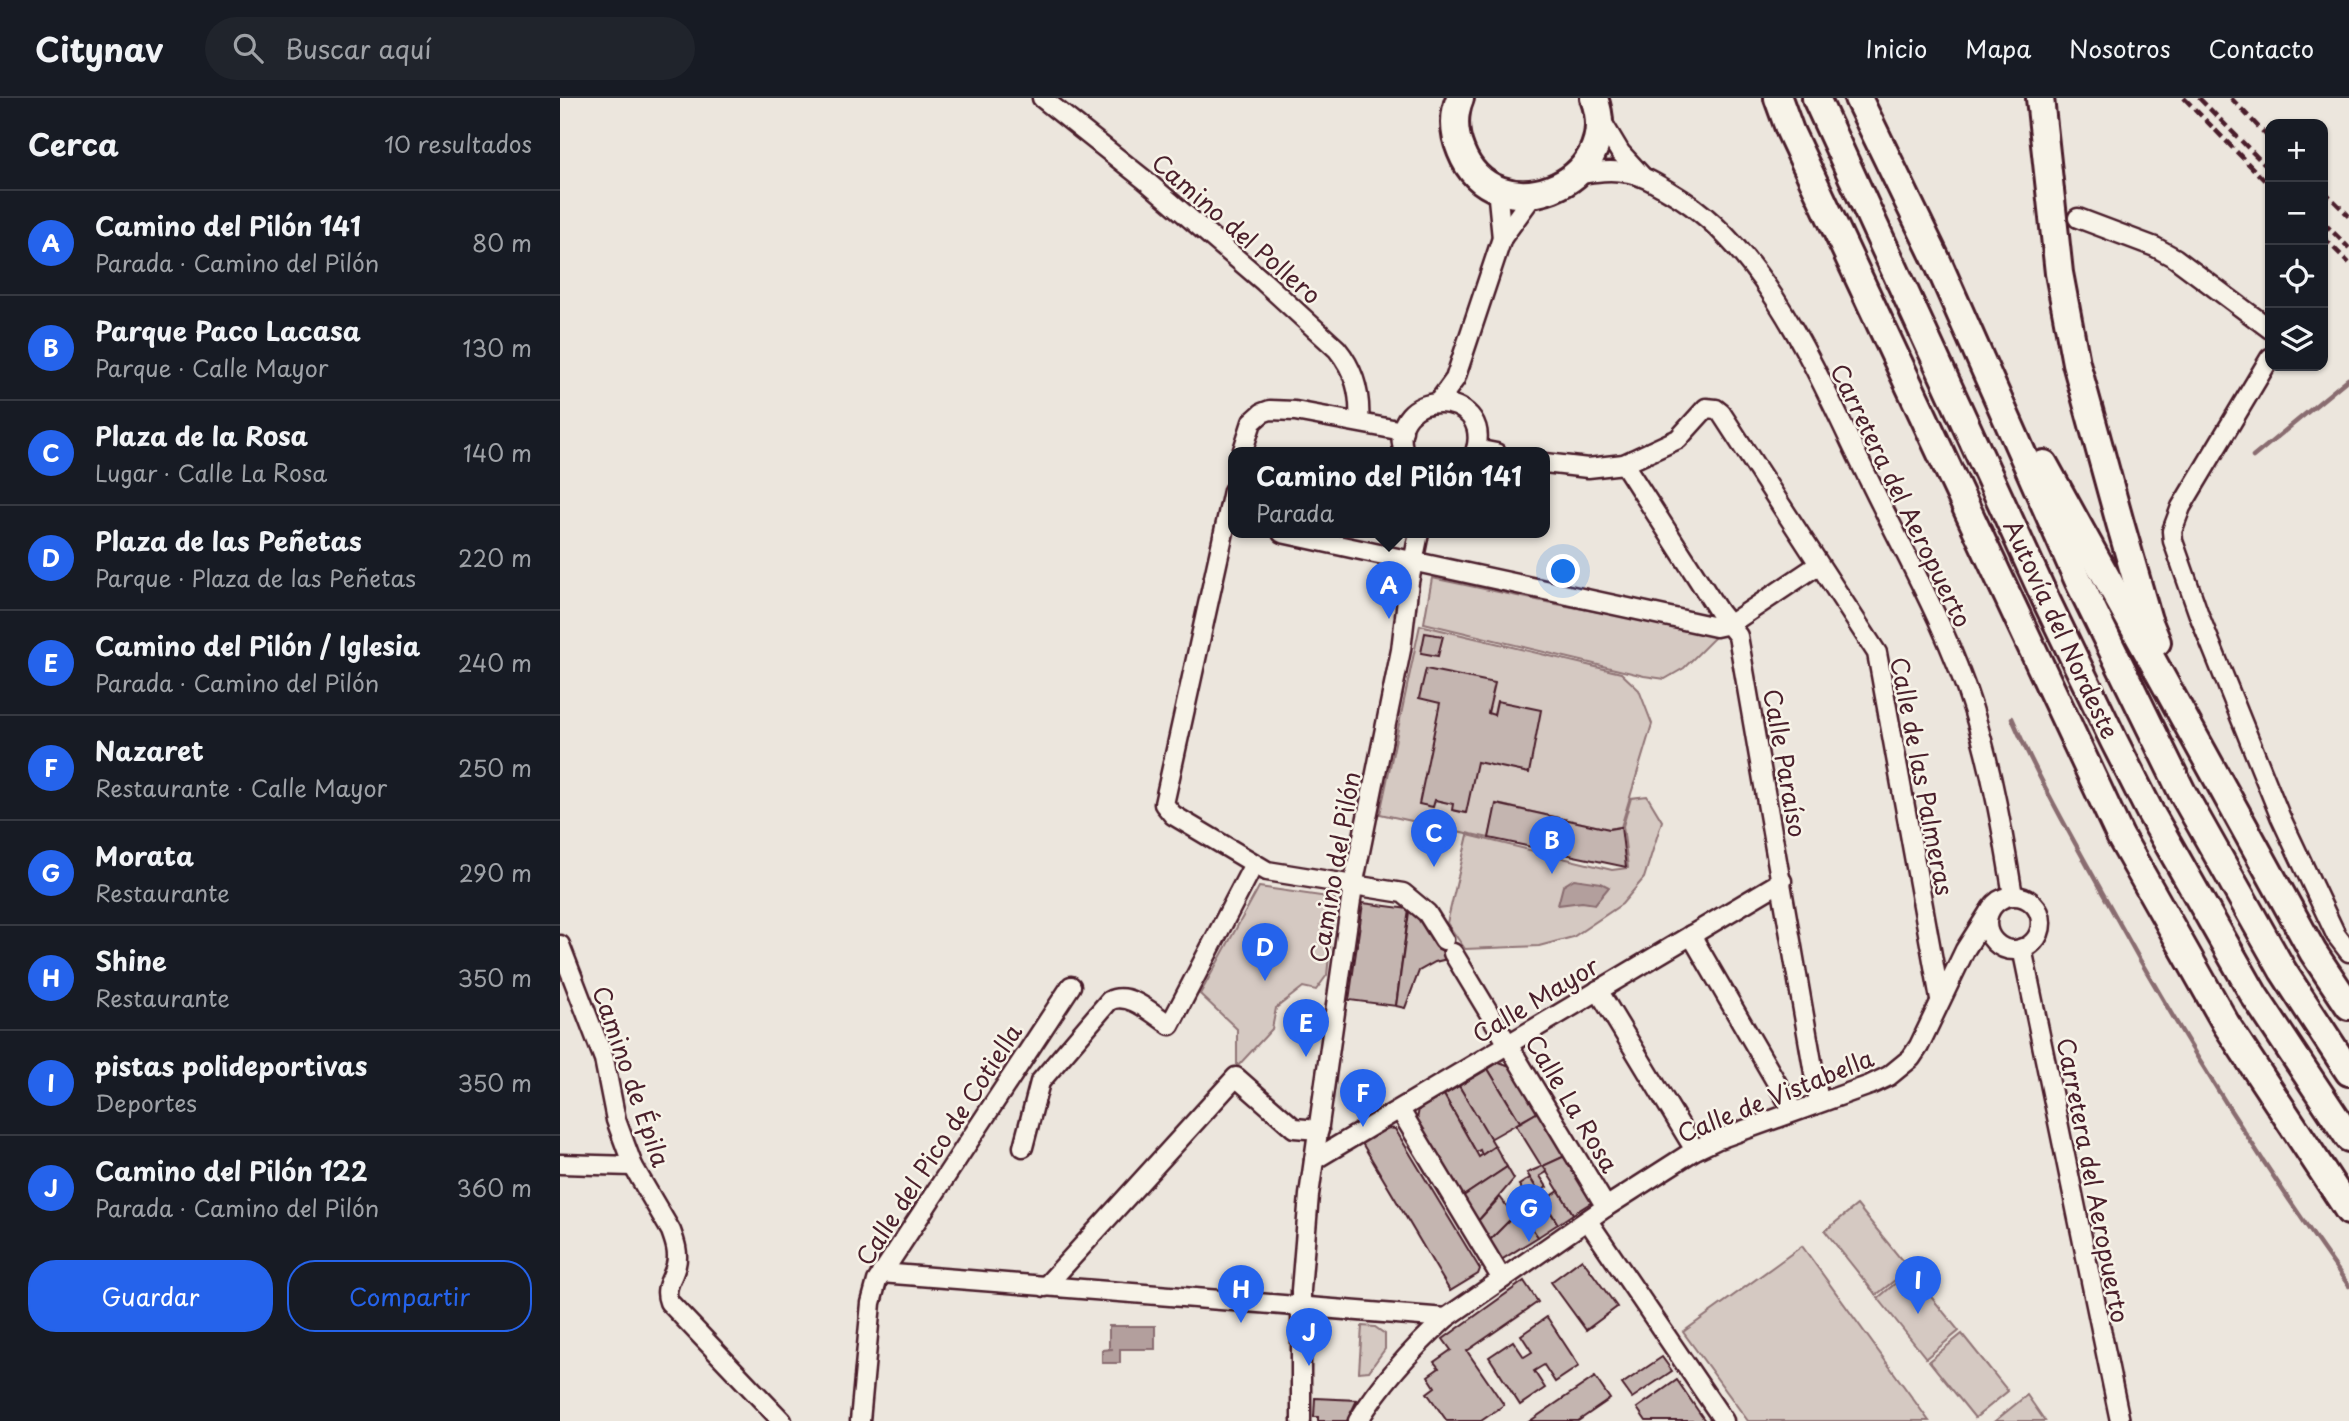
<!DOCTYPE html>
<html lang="es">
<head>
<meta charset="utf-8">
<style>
  :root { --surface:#171b24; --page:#20242c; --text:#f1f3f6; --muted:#9ea1a6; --line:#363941; --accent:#2563eb }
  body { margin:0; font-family:"Playpen Sans",sans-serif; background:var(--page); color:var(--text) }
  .controls { position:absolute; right:21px; top:21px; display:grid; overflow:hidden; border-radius:14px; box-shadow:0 2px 5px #0004 }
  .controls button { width:63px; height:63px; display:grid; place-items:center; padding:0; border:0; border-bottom:2px solid var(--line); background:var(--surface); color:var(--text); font:35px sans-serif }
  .you { position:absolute; left:1004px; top:474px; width:24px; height:24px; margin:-18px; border:5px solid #fff; border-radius:50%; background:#1a73e8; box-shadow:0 0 0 10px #1a73e833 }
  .badge { display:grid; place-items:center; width:46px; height:46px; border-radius:50%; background:var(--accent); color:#fff; font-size:23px; font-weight:700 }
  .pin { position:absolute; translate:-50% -58px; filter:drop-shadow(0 2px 4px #0008) }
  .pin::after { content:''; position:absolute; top:37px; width:24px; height:21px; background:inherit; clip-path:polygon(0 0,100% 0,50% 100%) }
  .popup { position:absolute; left:668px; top:349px; width:322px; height:91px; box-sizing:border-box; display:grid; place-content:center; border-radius:14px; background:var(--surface); filter:drop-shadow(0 2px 5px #0005); font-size:23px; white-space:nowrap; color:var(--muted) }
  .popup b { font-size:26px; color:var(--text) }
  .popup::after { content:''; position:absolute; left:50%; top:100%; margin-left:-14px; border:14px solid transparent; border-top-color:var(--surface) }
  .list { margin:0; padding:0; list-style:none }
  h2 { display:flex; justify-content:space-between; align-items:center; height:91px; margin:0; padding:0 28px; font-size:30px }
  h2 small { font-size:23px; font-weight:400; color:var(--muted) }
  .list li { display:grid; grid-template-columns:46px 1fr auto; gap:21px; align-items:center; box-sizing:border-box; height:105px; padding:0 28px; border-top:2px solid var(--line) }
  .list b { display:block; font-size:26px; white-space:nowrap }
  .list p { margin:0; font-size:23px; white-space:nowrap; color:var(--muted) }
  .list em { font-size:23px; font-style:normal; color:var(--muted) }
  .actions { display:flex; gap:14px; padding:21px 28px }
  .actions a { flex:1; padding:16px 0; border:2px solid var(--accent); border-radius:28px; text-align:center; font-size:24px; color:var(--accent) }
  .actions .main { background:var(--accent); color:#fff }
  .icon { flex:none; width:38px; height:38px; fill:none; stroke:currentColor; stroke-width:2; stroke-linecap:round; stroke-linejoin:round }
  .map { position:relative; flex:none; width:1789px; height:1323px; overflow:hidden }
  header { display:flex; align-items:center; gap:42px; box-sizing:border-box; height:98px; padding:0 35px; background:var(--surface); border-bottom:2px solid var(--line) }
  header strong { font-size:33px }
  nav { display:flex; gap:38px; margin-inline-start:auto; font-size:24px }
  .search { width:490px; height:63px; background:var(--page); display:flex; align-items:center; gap:18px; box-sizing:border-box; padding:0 24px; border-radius:38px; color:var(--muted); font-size:26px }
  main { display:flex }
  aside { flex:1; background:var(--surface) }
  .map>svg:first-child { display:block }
  .green { fill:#d5c9c2; stroke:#907476; stroke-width:2 }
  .water { fill:#b39f9d; stroke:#896c6f; stroke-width:2 }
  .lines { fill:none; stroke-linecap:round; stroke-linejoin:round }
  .stream { stroke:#896c6f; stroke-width:4.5 }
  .building { fill:#c4b5b0; stroke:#4a1f2b; stroke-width:2 }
  .minor-casing { stroke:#4a1f2b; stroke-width:23 }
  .highway-casing { stroke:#4a1f2b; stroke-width:32 }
  .minor { stroke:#f7f3e8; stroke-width:18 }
  .highway { stroke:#f7f3e8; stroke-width:26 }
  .rail { stroke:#4a1f2b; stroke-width:4.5; stroke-dasharray:10 5; stroke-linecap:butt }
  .labels { text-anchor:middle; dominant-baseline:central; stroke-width:5; stroke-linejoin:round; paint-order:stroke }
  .street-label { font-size:24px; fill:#4a1f2b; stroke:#f7f3e8 }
</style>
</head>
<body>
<header>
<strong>Citynav</strong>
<div class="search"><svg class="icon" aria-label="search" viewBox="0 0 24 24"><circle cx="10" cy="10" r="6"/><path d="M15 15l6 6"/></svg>Buscar aquí</div>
<nav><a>Inicio</a><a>Mapa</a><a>Nosotros</a><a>Contacto</a></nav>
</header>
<main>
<aside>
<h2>Cerca<small>10 resultados</small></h2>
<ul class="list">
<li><span class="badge">A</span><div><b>Camino del Pilón 141</b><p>Parada · Camino del Pilón</p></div><em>80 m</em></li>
<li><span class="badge">B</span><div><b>Parque Paco Lacasa</b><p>Parque · Calle Mayor</p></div><em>130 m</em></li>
<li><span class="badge">C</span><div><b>Plaza de la Rosa</b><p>Lugar · Calle La Rosa</p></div><em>140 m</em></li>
<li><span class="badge">D</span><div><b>Plaza de las Peñetas</b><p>Parque · Plaza de las Peñetas</p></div><em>220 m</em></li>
<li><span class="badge">E</span><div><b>Camino del Pilón / Iglesia</b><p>Parada · Camino del Pilón</p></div><em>240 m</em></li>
<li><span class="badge">F</span><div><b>Nazaret</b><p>Restaurante · Calle Mayor</p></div><em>250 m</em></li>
<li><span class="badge">G</span><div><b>Morata</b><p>Restaurante</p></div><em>290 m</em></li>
<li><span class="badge">H</span><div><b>Shine</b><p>Restaurante</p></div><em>350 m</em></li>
<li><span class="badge">I</span><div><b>pistas polideportivas</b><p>Deportes</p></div><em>350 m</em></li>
<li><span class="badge">J</span><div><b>Camino del Pilón 122</b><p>Parada · Camino del Pilón</p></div><em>360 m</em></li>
</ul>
<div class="actions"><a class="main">Guardar</a><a>Compartir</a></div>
</aside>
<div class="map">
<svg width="1789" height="1323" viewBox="0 0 1789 1323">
  <rect width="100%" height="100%" fill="#ece6dd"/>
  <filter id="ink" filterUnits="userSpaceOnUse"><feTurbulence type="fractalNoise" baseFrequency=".0143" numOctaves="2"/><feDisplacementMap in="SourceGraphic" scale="14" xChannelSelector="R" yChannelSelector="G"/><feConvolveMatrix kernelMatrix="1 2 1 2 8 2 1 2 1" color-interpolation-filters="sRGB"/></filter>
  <g filter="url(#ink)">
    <g class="green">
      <polygon points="872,480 996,506 1158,536 1124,570 1105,581 1084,578 864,525"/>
      <polygon points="860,527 1061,575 1079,592 1092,626 1061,729 1049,731 937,706 929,740 820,716"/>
      <polygon points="1087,698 1102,723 1084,780 1062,806 1013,839 979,848 905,851 887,825 908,737 1052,772 1068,770 1063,728 1071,700"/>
      <polygon points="699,789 775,800 767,877 756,892 743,889 716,910 712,931 677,969 677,931 640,896"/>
      <polygon points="1297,1107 1349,1171 1316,1197 1265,1133"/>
      <polygon points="1242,1148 1369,1323 1188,1323 1123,1234"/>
      <polygon points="1350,1173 1399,1233 1366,1260 1318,1200"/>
      <polygon points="802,1228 815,1229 825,1236 825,1251 809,1273 799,1274"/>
      <polygon points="1402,1236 1448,1293 1415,1320 1369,1263"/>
      <polygon points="1467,1297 1485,1323 1435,1323"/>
    </g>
    <g class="water">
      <polygon points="1014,781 1041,785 1049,789 1035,806 1022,804 998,807 1003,788"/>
      <polygon points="549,1228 595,1228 595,1251 560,1251 560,1265 542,1265 542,1252 553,1251 549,1251"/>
    </g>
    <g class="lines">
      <g class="stream">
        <polyline points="1693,359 1788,281"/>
        <path d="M1452 620C1478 680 1510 736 1542 794 1616 930 1699 1062 1789 1188"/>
      </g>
    </g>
    <g class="building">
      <polygon points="865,535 883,538 878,558 861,555"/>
      <polygon points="866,571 935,585 928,615 934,617 937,603 981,612 969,675 917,664 906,715 892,712 893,706 875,702 873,709 859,706 880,605 859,600"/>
      <polygon points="936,706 1049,731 1061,729 1066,769 929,740"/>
      <polygon points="803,805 849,811 836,908 789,902"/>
      <polygon points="849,814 857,814 861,819 859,821 867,833 869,832 887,861 875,864 859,873 845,910 836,908"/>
      <polygon points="939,964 950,968 978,1014 960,1024 928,971"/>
      <polygon points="928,971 960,1024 930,1041 899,988"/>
      <polygon points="899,988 935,1048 922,1057 920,1052 916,1054 884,997"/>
      <polygon points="884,997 919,1059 935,1048 947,1069 902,1099 857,1021 859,1011"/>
      <polygon points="978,1014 1005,1058 982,1069 956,1027"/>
      <polygon points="828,1030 835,1031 920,1171 918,1176 890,1193 802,1045"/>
      <polygon points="1005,1058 1032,1104 1013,1116 983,1068"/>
      <polygon points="983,1068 987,1074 980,1078 987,1089 979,1094 967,1075"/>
      <polygon points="947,1069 954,1081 918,1123 902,1099"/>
      <polygon points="970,1080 998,1126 978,1139 961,1115 975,1106 974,1103 971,1105 959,1087"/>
      <polygon points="999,1093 1013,1116 998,1126 984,1103"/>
      <polygon points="940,1099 954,1118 930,1142 918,1123"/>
      <polygon points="955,1106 978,1139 941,1162 930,1142 954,1118 949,1111"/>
      <polygon points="1022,1161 1057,1209 1026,1232 991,1184"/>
      <polygon points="964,1183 978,1204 907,1253 944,1307 921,1323 887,1323 867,1295 875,1289 868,1278 879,1270 874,1264 891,1252 883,1241"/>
      <polygon points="987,1219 1019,1268 995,1284 984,1267 974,1273 985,1290 960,1307 929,1259 953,1243 964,1259 972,1254 961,1237"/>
      <polygon points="1102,1259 1112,1273 1072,1300 1062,1286"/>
      <polygon points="1035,1279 1050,1301 1018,1323 970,1323"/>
      <polygon points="1117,1282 1145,1323 1086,1323 1077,1310"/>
      <polygon points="755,1300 797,1302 787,1323 758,1323 758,1319 754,1319"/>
    </g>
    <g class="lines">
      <g class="minor-casing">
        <g id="minor">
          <path d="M482 0 585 82 704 184 777 251C795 273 801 296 799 324"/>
          <polyline points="1039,19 1060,54 1082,78"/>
          <path d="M1016 77C1034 74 1051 71 1069 75 1085 78 1098 87 1112 95 1210 152 1261 286 1310 384 1346 458 1388 532 1413 611 1432 672 1443 735 1453 798"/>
          <polyline points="937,90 942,140"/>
          <polyline points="1518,120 1595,149 1615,160 1710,231"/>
          <polyline points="1710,260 1621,409 1612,433 1613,443 1639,517 1720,718 1776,837 1789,854"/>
          <polyline points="879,303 895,281 942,140 974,96"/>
          <polyline points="916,351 936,355"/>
          <polyline points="682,355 692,324 702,315 710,312 735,313 843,333"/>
          <path d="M844 355C824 288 936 289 915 355"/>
          <polyline points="985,365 1028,370 1064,366 1118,341 1146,310 1156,311 1161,315 1317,555 1380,901"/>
          <polyline points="1064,366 1159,514 1178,538 1259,1004"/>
          <polyline points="673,393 604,706 613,717 707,773 843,795 867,815 884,842"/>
          <polyline points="722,435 1156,529 1170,526 1258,467"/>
          <circle cx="1454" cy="825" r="27"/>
          <polyline points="1131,837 1233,1013"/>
          <path d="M0 847 44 961 56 1022 73 1068 111 1133C115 1144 119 1155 116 1167 113 1181 103 1189 109 1204L222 1323"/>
          <polyline points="1462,850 1560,1323"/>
          <polyline points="893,855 1046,1109"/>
          <polyline points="1038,892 1135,1052"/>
          <polyline points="840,1012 942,1181"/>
          <path d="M463 1049 480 984 549 903C569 892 594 917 610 927L694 766"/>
          <polyline points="754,1062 1222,783"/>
          <polyline points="0,1066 73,1068"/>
          <polyline points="1028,1123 1164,1323"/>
          <polyline points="321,1175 886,1220"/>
          <polyline points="485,1189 676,979 734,1030 759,1032"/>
          <polyline points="300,1323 311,1205 317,1183 511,888"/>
          <polyline points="741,1323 741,1192 749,1097 793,788 841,552 849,484 859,435"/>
          <path d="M798 1323C822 1284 852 1251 886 1220L1046 1109 1135 1052 1156 1042 1310 987 1329 978 1351 960 1359 948 1405 852 1429 814"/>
        </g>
      </g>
      <g class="highway-casing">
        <g id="highway">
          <path d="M900 0C893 17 894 36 901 53 934 137 1066 87 1034 0"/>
          <polyline points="1218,0 1230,33 1560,738 1666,926 1789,1113"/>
          <polyline points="1256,0 1486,502 1554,643 1590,714 1694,897 1789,1040"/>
          <polyline points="1298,0 1378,165 1519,484 1622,694 1723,873 1789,974"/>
          <polyline points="1480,0 1499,175 1516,265 1560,425 1588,522 1597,544"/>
          <polyline points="1484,366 1753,854 1789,908"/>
        </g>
      </g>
      <use href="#minor" class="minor"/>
      <use href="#highway" class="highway"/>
      <g class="rail">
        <polyline points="1624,0 1710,88"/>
        <polyline points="1639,0 1710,72"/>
        <polyline points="1671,0 1710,41"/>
        <polyline points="1763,92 1789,118"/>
        <polyline points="1763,124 1789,150"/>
        <polyline points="1763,139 1789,165"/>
      </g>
    </g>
  </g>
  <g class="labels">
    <g class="street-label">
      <text transform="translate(677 130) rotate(41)">Camino del Pollero</text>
      <text transform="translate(1342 397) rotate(64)">Carretera del Aeropuerto</text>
      <text transform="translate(1502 531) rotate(65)">Autovía del Nordeste</text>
      <text transform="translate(1226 665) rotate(80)">Calle Paraíso</text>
      <text transform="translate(1363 678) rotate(79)">Calle de las Palmeras</text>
      <text transform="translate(774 769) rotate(-80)">Camino del Pilón</text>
      <text transform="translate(975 901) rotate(-31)">Calle Mayor</text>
      <text transform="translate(72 978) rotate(71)">Camino de Épila</text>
      <text transform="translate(1215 997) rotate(-22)">Calle de Vistabella</text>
      <text transform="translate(1013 1005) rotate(59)">Calle La Rosa</text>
      <text transform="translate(378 1046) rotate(-57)">Calle del Pico de Cotiella</text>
      <text transform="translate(1534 1082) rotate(79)">Carretera del Aeropuerto</text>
    </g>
  </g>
</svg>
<div class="controls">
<button>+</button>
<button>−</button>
<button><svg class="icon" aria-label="locate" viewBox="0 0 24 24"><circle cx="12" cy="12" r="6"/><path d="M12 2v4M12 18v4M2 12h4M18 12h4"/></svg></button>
<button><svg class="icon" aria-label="layers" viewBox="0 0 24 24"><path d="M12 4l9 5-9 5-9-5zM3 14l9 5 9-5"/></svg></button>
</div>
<div class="you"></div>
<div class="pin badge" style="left:829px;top:521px">A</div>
<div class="popup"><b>Camino del Pilón 141</b>Parada</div>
<div class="pin badge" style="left:992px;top:776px">B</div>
<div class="pin badge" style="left:874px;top:769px">C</div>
<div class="pin badge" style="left:705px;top:883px">D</div>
<div class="pin badge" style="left:746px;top:959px">E</div>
<div class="pin badge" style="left:803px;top:1029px">F</div>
<div class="pin badge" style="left:969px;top:1144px">G</div>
<div class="pin badge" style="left:681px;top:1225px">H</div>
<div class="pin badge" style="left:1358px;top:1216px">I</div>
<div class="pin badge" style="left:749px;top:1268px">J</div>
</div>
</main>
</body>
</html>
